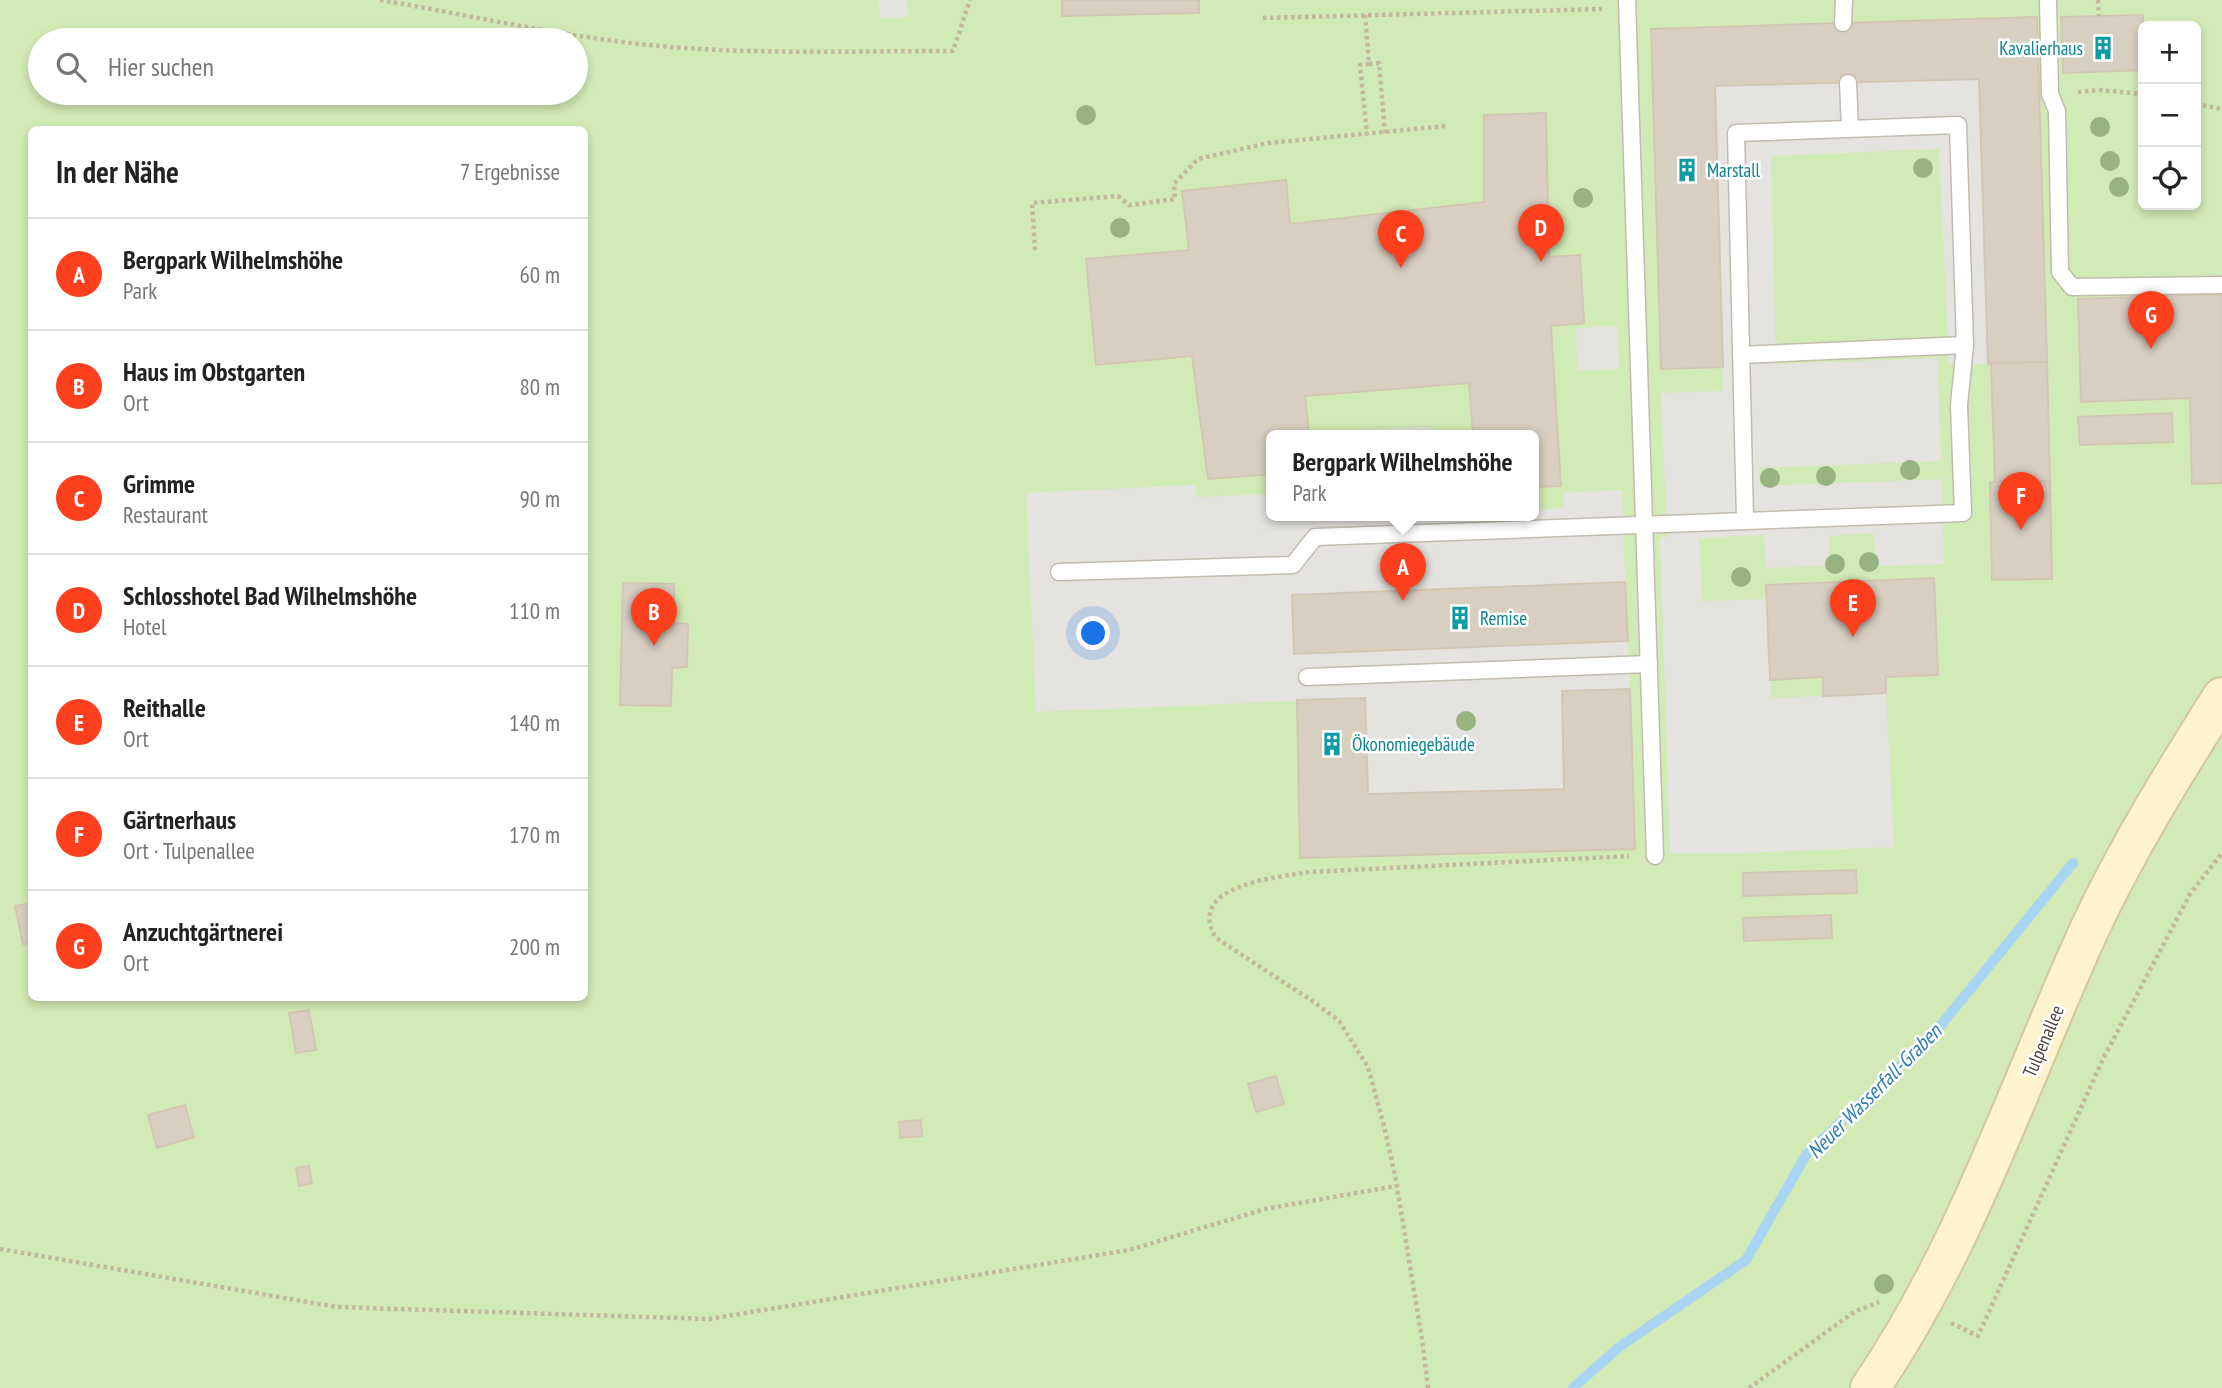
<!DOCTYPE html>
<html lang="de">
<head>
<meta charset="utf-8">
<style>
  :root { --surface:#fff; --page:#f6f6f6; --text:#222; --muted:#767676; --line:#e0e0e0; --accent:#fc3f1d }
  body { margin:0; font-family:"PT Sans Narrow",sans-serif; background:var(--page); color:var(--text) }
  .controls { position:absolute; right:21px; top:21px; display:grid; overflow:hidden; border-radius:10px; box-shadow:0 4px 10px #0003 }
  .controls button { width:63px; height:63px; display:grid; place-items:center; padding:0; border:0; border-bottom:2px solid var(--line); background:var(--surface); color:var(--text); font:35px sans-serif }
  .you { position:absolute; left:1094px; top:634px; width:24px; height:24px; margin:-18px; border:5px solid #fff; border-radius:50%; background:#1a73e8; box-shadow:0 0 0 10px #1a73e833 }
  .badge { display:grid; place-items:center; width:46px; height:46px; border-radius:50%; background:var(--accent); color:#fff; font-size:23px; font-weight:700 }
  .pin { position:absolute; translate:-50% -58px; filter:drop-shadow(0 2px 4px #0008) }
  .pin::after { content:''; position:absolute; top:37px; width:24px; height:21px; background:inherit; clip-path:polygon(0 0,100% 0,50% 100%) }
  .popup { position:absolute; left:1266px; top:430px; width:273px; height:91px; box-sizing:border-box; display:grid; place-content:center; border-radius:10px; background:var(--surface); filter:drop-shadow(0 2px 5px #0005); font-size:23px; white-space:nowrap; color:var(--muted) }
  .popup b { font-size:26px; color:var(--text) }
  .popup::after { content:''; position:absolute; left:50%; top:100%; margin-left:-14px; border:14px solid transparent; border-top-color:var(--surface) }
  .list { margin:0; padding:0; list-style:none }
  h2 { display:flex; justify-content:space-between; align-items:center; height:91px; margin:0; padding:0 28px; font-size:30px }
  h2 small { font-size:23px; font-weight:400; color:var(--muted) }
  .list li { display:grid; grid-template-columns:46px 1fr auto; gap:21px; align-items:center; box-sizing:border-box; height:112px; padding:0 28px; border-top:2px solid var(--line) }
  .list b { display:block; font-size:26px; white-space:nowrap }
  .list p { margin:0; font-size:23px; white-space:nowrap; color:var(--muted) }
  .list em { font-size:23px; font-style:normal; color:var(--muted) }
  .icon { flex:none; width:38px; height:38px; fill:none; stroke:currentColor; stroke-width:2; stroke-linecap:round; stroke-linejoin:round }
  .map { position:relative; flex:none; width:2222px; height:1388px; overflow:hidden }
  .search { position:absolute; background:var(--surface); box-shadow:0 4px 10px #0003; left:28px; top:28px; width:560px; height:77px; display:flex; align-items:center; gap:18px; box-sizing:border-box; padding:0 24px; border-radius:38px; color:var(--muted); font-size:26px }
  .panel { position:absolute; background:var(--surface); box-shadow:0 4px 10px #0003; left:28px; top:126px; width:560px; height:875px; border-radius:10px }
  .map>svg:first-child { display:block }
  .green { fill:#d2eab5; fill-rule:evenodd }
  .parking { fill:#e5e3e0 }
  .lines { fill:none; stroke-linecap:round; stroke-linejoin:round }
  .stream { stroke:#a9d4f2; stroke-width:10 }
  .building { fill:#d8cfc1; stroke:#d3c7b4; stroke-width:2 }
  .service-casing { stroke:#c2bbae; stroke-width:19 }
  .secondary-casing { stroke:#d6c79b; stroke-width:42 }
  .path { stroke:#c4b79f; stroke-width:4.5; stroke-dasharray:3.5 3.5; stroke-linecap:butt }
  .service { stroke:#fff; stroke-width:16 }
  .secondary { stroke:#fff3cd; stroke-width:38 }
  .tree { fill:#97b381 }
  .labels { text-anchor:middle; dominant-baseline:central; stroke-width:5; stroke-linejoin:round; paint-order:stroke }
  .culture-label { font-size:19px; fill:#0d838f; stroke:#fff; text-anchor:start }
  .street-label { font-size:19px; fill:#4b4439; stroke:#fff }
  .water-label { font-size:21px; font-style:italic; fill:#2e7ab2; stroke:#fff }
</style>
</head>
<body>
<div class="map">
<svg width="2222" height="1388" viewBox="0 0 2222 1388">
  <rect width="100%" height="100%" fill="#f6f3ec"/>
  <path class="green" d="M0 0H2222V1388H0ZM2143 26H2196V205H2143ZM40 40H576V93H40ZM32 130H584V998H32ZM1272 435H1534V515H1272Z"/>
  <g class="parking">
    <polygon points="879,0 907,0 908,17 880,18"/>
    <polygon points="1979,79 1988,364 1949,365 1939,149 1771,156 1776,364 1937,358 1941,461 1759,468 1760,486 1942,479 1944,564 1876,566 1873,533 1829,536 1830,566 1766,568 1764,535 1699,538 1702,601 1767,599 1771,698 1886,693 1894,847 1739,853 1670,853 1660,538 1667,537 1661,393 1723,391 1715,86"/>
    <polygon points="1617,326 1619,369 1577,371 1576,328"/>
    <polygon points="1430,427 1431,435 1319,435 1319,432"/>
    <polygon points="1195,485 1196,497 1272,494 1272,515 1534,515 1534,510 1564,508 1563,493 1622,490 1625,582 1293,595 1294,654 1628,641 1630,689 1564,789 1368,794 1365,698 1036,712 1026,493"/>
  </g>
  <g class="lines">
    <polyline class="stream" points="1573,1388 1618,1348 1746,1260 1806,1155 1932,1036 2073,863"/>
  </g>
  <g class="building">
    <polygon points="1062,0 1199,0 1199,13 1062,16"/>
    <polygon points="2143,15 2143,70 2063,73 2061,17"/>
    <polygon points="2037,17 2047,362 1988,364 1979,79 1715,86 1723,367 1661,369 1651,29"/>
    <polygon points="1546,113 1549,257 1580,255 1584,323 1551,326 1561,486 1534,487 1534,435 1473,435 1469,383 1305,396 1309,435 1272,435 1272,474 1208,479 1192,356 1096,365 1086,259 1189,250 1182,191 1286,180 1290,224 1484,202 1484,115"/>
    <polygon points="2222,294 2222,483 2192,484 2190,398 2081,402 2078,299"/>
    <polygon points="2047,362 2050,481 1995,482 1991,363"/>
    <polygon points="2172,413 2173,442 2080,445 2078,417"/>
    <polygon points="2050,481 2052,579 1992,580 1990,482"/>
    <polygon points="1934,578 1938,675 1886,677 1886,693 1853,695 1823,696 1823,677 1770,680 1766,585"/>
    <polygon points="1625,582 1628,641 1294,654 1292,595"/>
    <polygon points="623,583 674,584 674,623 688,624 687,667 672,668 671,706 620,705"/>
    <polygon points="1630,689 1635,849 1300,858 1297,700 1365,698 1368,794 1564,789 1562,691"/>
    <polygon points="1856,870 1857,893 1743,896 1743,873"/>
    <polygon points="32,903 32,943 23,944 15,906"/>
    <polygon points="1831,915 1832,938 1744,941 1743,918"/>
    <polygon points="309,1010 316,1050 296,1053 289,1013"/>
    <polygon points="1276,1076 1284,1104 1256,1112 1248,1084"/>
    <polygon points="185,1105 194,1137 157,1148 148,1115"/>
    <polygon points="921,1120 922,1136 900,1138 899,1122"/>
    <polygon points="309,1166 312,1183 299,1186 296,1168"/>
  </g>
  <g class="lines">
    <g class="service-casing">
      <g id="service">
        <polyline points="1627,0 1655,856"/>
        <polyline points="2048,0 2050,94 2057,111 2060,272 2072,287 2222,285"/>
        <polyline points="1843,23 1844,0"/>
        <polyline points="1848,83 1850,128"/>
        <polyline points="1741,355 1965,345"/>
        <path d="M1059 572 1293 565 1315 537C1531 527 1747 520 1963 513L1959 405 1965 345 1958 125 1736 133 1745 520"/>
        <polyline points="1307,677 1649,664"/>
      </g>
    </g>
    <g class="secondary-casing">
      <path id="secondary" d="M1870 1388C1967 1246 2019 1083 2090 928 2128 847 2174 773 2222 697"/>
    </g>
    <g class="path">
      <path d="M380 0C469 15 559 36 649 45 750 55 852 51 953 51L970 0"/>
      <polyline points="2098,0 2099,16"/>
      <polyline points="1365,15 1369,64 1360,65 1367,134"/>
      <polyline points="1263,18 1602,9"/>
      <polyline points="1369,64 1379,63 1385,133"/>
      <polyline points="2078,92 2099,90 2143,94"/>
      <polyline points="2196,104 2222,109"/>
      <polyline points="1035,250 1032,203 1118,196 1129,205 1175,199 1174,184 1198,159 1268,143 1446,126"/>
      <polyline points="0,1249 337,1307 709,1319 1129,1250 1265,1209 1396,1186"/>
      <polyline points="1951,1323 1978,1336 2103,1059 2190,894 2222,853"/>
      <path d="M1428 1388 1422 1339 1396 1181 1386 1134 1368 1067 1339 1021 1314 1002 1216 938C1184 885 1278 877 1310 872L1629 856"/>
      <polyline points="1749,1388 1854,1312 1879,1302"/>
    </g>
    <use href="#service" class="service"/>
    <use href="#secondary" class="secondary"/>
  </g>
  <g class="tree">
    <circle cx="1086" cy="115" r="10"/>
    <circle cx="2100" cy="127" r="10"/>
    <circle cx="2110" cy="161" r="10"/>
    <circle cx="1923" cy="168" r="10"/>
    <circle cx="2119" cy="187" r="10"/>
    <circle cx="1583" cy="198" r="10"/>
    <circle cx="1120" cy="228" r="10"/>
    <circle cx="1910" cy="470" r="10"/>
    <circle cx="1826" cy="476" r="10"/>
    <circle cx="1770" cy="478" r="10"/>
    <circle cx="1869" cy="562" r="10"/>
    <circle cx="1835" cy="564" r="10"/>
    <circle cx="1741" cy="577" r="10"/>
    <circle cx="1466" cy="721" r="10"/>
    <circle cx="1884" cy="1284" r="10"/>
  </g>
  <defs>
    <g id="building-bare" transform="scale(1.89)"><path d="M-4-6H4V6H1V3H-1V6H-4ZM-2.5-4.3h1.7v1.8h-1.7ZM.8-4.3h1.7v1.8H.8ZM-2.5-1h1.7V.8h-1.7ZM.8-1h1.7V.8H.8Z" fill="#0f9aa8" stroke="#fff" stroke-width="2.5" paint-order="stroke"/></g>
  </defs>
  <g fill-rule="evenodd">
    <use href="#building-bare" x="2103" y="48"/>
    <use href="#building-bare" x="1687" y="170"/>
    <use href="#building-bare" x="1460" y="618"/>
    <use href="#building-bare" x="1332" y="744"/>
  </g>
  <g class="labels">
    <g class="culture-label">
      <text x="2083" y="48" text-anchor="end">Kavalierhaus</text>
      <text x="1707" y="170">Marstall</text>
      <text x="1480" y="618">Remise</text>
      <text x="1352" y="744">Ökonomiegebäude</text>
    </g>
    <g class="street-label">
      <text transform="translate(2043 1041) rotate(-67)">Tulpenallee</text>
    </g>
    <g class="water-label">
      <text transform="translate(1874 1091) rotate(-45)">Neuer Wasserfall-Graben</text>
    </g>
  </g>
</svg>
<div class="controls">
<button>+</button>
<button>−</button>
<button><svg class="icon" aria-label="locate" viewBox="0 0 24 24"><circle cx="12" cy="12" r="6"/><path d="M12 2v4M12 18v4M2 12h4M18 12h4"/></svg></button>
</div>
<div class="you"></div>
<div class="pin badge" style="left:1403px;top:601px">A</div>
<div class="popup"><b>Bergpark Wilhelmshöhe</b>Park</div>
<div class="pin badge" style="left:654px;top:646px">B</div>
<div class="pin badge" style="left:1401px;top:268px">C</div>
<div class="pin badge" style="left:1541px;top:262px">D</div>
<div class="pin badge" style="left:1853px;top:637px">E</div>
<div class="pin badge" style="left:2021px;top:530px">F</div>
<div class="pin badge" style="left:2151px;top:349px">G</div>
<div class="search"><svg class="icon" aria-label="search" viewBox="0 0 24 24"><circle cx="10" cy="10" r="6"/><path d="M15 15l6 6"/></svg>Hier suchen</div>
<section class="panel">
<h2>In der Nähe<small>7 Ergebnisse</small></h2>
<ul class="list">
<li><span class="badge">A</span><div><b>Bergpark Wilhelmshöhe</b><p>Park</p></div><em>60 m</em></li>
<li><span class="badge">B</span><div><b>Haus im Obstgarten</b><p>Ort</p></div><em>80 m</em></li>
<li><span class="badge">C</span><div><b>Grimme</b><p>Restaurant</p></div><em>90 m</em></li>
<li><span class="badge">D</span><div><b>Schlosshotel Bad Wilhelmshöhe</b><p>Hotel</p></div><em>110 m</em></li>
<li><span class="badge">E</span><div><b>Reithalle</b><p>Ort</p></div><em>140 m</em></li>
<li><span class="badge">F</span><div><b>Gärtnerhaus</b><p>Ort · Tulpenallee</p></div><em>170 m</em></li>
<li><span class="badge">G</span><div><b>Anzuchtgärtnerei</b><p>Ort</p></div><em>200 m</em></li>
</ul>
</section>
</div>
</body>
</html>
